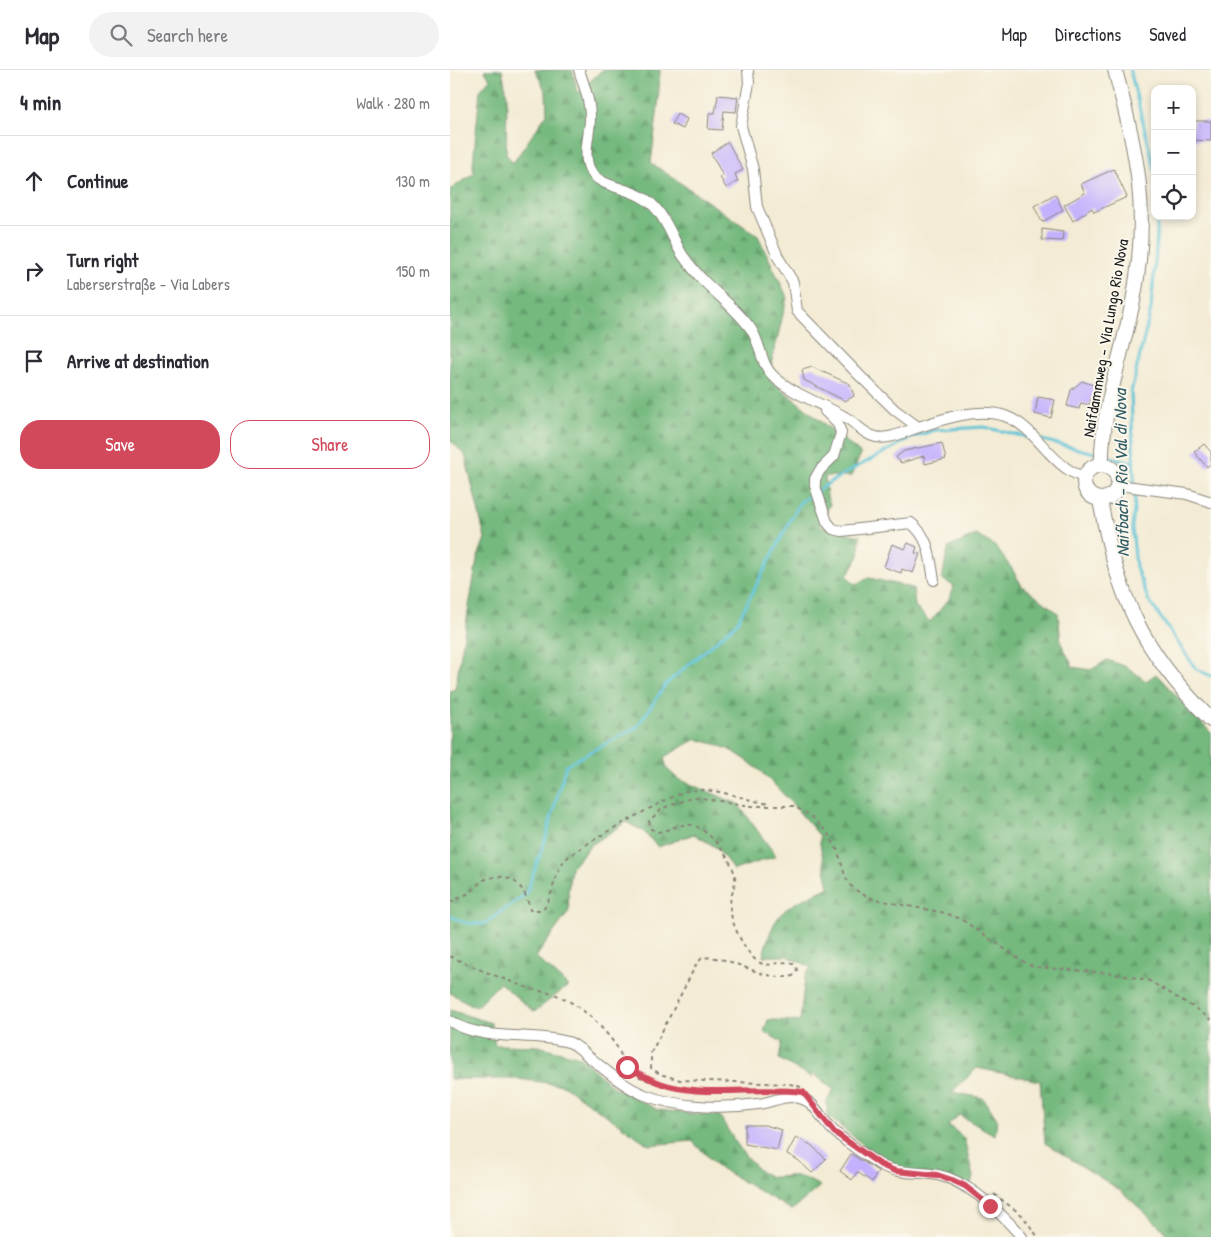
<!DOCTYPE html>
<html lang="en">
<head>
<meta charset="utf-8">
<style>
  :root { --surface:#fff; --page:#f2f2f3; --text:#2b2b33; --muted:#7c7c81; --line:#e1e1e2; --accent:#d1495b }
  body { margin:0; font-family:"Patrick Hand",sans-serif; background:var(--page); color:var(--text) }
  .controls { position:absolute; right:15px; top:15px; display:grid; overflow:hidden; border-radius:10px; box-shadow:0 2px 8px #0003 }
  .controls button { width:45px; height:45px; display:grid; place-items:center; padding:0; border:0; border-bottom:1px solid var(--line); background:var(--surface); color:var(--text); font:25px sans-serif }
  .stop { position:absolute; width:15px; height:15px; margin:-11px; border:4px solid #d1495b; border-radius:50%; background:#fff }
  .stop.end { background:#d1495b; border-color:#fff; box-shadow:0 1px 5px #0008 }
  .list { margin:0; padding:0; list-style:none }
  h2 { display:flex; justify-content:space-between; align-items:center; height:65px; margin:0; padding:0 20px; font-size:21px }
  h2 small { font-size:16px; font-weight:400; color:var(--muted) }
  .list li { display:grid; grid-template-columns:32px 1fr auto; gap:15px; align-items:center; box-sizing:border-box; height:90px; padding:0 20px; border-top:1px solid var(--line) }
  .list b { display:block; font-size:19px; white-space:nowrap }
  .list p { margin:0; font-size:16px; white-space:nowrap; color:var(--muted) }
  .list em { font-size:16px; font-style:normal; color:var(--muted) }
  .actions { display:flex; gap:10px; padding:15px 20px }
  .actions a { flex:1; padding:11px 0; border:1px solid var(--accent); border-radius:20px; text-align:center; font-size:18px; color:var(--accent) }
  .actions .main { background:var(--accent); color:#fff }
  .icon { flex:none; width:28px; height:28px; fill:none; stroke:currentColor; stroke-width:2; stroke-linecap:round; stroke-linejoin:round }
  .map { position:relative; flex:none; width:761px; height:1167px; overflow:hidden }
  header { display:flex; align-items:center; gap:30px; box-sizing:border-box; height:70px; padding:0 25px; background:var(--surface); border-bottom:1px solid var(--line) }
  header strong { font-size:24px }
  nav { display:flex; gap:28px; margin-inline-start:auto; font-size:18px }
  .search { width:350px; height:45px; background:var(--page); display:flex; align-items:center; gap:12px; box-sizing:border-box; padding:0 18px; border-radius:28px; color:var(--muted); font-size:19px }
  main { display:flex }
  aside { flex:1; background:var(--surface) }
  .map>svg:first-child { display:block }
  .forest { fill:url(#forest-firs); stroke:#486a4d }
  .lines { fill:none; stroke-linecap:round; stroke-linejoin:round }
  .stream { stroke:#5bc3d7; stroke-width:3 }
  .building { fill:#c3b1fd }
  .minor-casing { stroke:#888478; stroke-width:12 }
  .secondary-casing { stroke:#888478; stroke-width:16 }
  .path { stroke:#888478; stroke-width:2; stroke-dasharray:4 4; stroke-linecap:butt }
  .minor { stroke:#fff; stroke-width:10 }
  .secondary { stroke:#fff; stroke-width:14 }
  .route { stroke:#d1495b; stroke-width:6 }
  .labels { text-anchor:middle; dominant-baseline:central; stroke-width:4; stroke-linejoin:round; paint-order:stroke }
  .street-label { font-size:16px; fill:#1c1c1c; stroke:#fbf7ec }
  .water-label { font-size:18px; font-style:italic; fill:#355f67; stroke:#fbf7ec }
</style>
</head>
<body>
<header>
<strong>Map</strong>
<div class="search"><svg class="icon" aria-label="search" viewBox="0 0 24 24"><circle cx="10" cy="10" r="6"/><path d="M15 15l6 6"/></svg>Search here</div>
<nav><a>Map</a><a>Directions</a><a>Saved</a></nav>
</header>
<main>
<aside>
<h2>4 min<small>Walk · 280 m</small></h2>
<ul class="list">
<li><svg class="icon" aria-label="ahead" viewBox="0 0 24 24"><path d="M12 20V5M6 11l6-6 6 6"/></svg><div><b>Continue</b></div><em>130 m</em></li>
<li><svg class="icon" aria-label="right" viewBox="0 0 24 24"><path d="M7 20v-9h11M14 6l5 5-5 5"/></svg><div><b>Turn right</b><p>Laberserstraße - Via Labers</p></div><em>150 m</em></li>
<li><svg class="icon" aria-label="arrive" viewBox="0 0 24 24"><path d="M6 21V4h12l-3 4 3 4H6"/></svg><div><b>Arrive at destination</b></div></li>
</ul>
<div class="actions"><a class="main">Save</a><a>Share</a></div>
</aside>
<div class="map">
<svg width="761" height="1167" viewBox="0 0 761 1167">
  <defs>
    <pattern id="forest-firs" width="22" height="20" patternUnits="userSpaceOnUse" patternTransform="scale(1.25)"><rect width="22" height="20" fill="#74b97e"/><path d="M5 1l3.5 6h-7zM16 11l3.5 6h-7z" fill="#649e6c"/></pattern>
  </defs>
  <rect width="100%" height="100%" fill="#fbf7ec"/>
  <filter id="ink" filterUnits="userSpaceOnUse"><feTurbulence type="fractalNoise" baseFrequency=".02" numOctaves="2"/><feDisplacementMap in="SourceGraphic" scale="10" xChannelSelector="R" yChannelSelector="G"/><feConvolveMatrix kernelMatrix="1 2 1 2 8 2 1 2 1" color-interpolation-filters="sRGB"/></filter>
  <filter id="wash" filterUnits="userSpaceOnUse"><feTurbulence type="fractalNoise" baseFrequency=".0096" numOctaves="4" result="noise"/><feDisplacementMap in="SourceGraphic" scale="20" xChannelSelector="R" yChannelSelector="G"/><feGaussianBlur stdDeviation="1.12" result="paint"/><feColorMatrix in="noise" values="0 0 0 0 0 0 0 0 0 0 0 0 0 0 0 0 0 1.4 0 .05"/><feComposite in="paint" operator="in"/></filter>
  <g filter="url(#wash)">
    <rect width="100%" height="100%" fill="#f3ebd4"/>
    <g class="forest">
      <path d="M34 0H52L57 26 56 84 63 93 97 44 96 22 85 0H122L128 23 152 0H210L208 36 201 93 308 166 337 227 318 308 411 384 401 406H375L377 427 380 434 370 456 410 466 409 486 397 506 405 514 419 508 463 518 465 536 480 552 499 529 504 516 492 509 498 478 526 465 545 476 562 499 572 516 608 543 611 573 623 597 641 600 657 590 677 597 696 611 706 604 761 663V1167H717L715 1161 670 1120 595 1073 590 1011 527 998 502 1022 533 1028 547 1049 545 1065 509 1045 498 1055 514 1068 523 1107 517 1123 484 1110 453 1107 379 1047 376 1033 384 1020 364 1004 361 1007 329 989 332 972 314 962 318 950 350 951 355 907 361 897 337 886H313C326 836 336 838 379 817L370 774V766C343 736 311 692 273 677 265 673 255 672 247 669L214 687 217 699 228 709 288 734 326 786 284 800 267 778 244 764 208 777 193 761 176 752 141 775 121 798 118 822 119 841 86 887 118 916 84 942 50 913 26 937 0 923V621L5 619 27 490 35 468 15 385 0 370V120L24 103 23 95 30 21 40 9Z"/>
      <path d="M0 940 41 953 45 975 88 976 130 987 163 1017 208 1040 270 1046C278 1062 302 1100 318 1106 326 1109 336 1105 345 1106 354 1107 362 1112 370 1116L342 1140 268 1097 242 1071 199 1075 113 1015 68 1009H0Z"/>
    </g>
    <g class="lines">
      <g class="stream">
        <polyline points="680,0 705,101"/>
        <polyline points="707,146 707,168 701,239 681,322 685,431 682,457 686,497 698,529 746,599 761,606"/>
        <polyline points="592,370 649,384"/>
        <polyline points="655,386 683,392"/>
        <polyline points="0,846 16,853 34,854 76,824 96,767 116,695 187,657 216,614 286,554 350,432 390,406 463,367 485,360 534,357 581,368"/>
      </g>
    </g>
    <g id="blocks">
      <g class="building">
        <polygon points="268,25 288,27 286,42 274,41 272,60 258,59 259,43 265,43"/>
        <polygon points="227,44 237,49 233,59 222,54"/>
        <polygon points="743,51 761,51 761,71 742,70"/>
        <polygon points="278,72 293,100 285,104 288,111 276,118 270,107 273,106 261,83"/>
        <polygon points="664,99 677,127 644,142 642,138 623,151 614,135 635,123 631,114"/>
        <polygon points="605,124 613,140 592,152 584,136"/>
        <polygon points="592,159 613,162 612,171 592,170"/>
        <polygon points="362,297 400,314 404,326 395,331 354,310 352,300"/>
        <polygon points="632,311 646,316 639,335 631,333 629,339 617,336 621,320"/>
        <polygon points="588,327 605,330 601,348 585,344"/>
        <polygon points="492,373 496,389 475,394 474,386 451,393 446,387 454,381"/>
        <polygon points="754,374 761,382 761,393 757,397 744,382"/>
        <polygon points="458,473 467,477 465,483 470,484 463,503 452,499 451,503 434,497 442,474 455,479"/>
        <polygon points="295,1055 315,1055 332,1060 327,1080 295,1074"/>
        <polygon points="346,1067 361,1075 376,1089 362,1103 348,1090 337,1084"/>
        <polygon points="401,1084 428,1101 422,1112 407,1102 402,1110 390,1101"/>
      </g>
    </g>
  </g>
  <g filter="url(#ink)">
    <use href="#blocks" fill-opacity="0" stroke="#888478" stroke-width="1"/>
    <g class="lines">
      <g class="minor-casing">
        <g id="minor">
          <path d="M129 0C134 15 140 31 140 48 140 65 132 84 140 100 152 122 188 114 208 141 218 154 223 168 230 181 235 190 244 200 251 208 267 225 287 239 301 259 311 274 310 293 323 306 344 325 371 333 395 347 405 352 414 365 426 367 439 370 454 362 466 358 492 349 528 337 555 346 587 357 600 397 634 407"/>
          <polyline points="298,0 299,13 291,56 303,99 307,137 328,187 343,212 347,241 410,306 445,340 468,357"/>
          <path d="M375 337V341L388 354 391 363 384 386 370 400 365 409V416L377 452 383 459 392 461 461 453C480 468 480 488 484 510"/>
          <polyline points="668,415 737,424 761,432"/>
          <path d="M0 951C34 973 80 961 118 972 126 974 133 982 139 987 157 1001 174 1017 195 1025 229 1038 273 1039 308 1034 319 1033 330 1027 341 1027 367 1027 369 1050 386 1063 399 1074 415 1085 429 1094 447 1105 468 1101 488 1105 520 1112 551 1143 572 1167"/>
        </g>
      </g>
      <g class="secondary-casing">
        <g id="secondary">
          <circle cx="651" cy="412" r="17"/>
          <path d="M652 395C650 346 673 281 683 231 700 143 688 85 665 0"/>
          <path d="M650 430C668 527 690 579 761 650"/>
        </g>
      </g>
      <g class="path">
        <path d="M0 832C8 829 15 826 21 821 26 817 30 811 36 809 62 800 76 818 80 840H93C104 825 103 805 114 791 121 780 223 724 237 721 264 716 294 730 320 734"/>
        <path d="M0 886C26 899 54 909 81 919 91 922 102 922 111 927 133 937 153 957 167 977 171 983 173 993 177 998 208 1026 283 1021 322 1020"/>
        <path d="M351 1017 340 1014 230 1010 210 1004 201 998V983L246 895 252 888C278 883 313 913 343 906L347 900 346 896C332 884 317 906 301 885 291 873 279 849 280 833 281 824 286 816 285 806 282 789 259 759 242 755 231 753 219 760 208 762L201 759 199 751 213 738 245 727 301 736H344L361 746 377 762 388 781 395 806 400 815 410 823 423 829 495 843 511 849 572 891 585 897 660 903 698 910 748 940 761 950"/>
        <polyline points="544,1124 572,1145 588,1167"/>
      </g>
      <use href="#minor" class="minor"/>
      <use href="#secondary" class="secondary"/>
    </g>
  </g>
  <g class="lines" filter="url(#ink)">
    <path class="route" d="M177 997C191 1004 203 1012 219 1016 262 1027 309 1016 353 1022L384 1062 431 1095 445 1101 487 1105 502 1110 515 1116 540 1136"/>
  </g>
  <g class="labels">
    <g class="street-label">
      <text transform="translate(655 268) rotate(-80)">Naifdammweg - Via Lungo Rio Nova</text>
    </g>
    <g class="water-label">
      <text transform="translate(671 403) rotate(-91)">Naifbach - Rio Val di Nova</text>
    </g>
  </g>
</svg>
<div class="controls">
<button>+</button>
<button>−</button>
<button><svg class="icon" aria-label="locate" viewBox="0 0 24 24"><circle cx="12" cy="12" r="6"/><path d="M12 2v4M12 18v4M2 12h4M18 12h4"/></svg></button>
</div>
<div class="stop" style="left:177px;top:997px"></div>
<div class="stop end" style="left:540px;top:1136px"></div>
</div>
</main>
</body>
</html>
